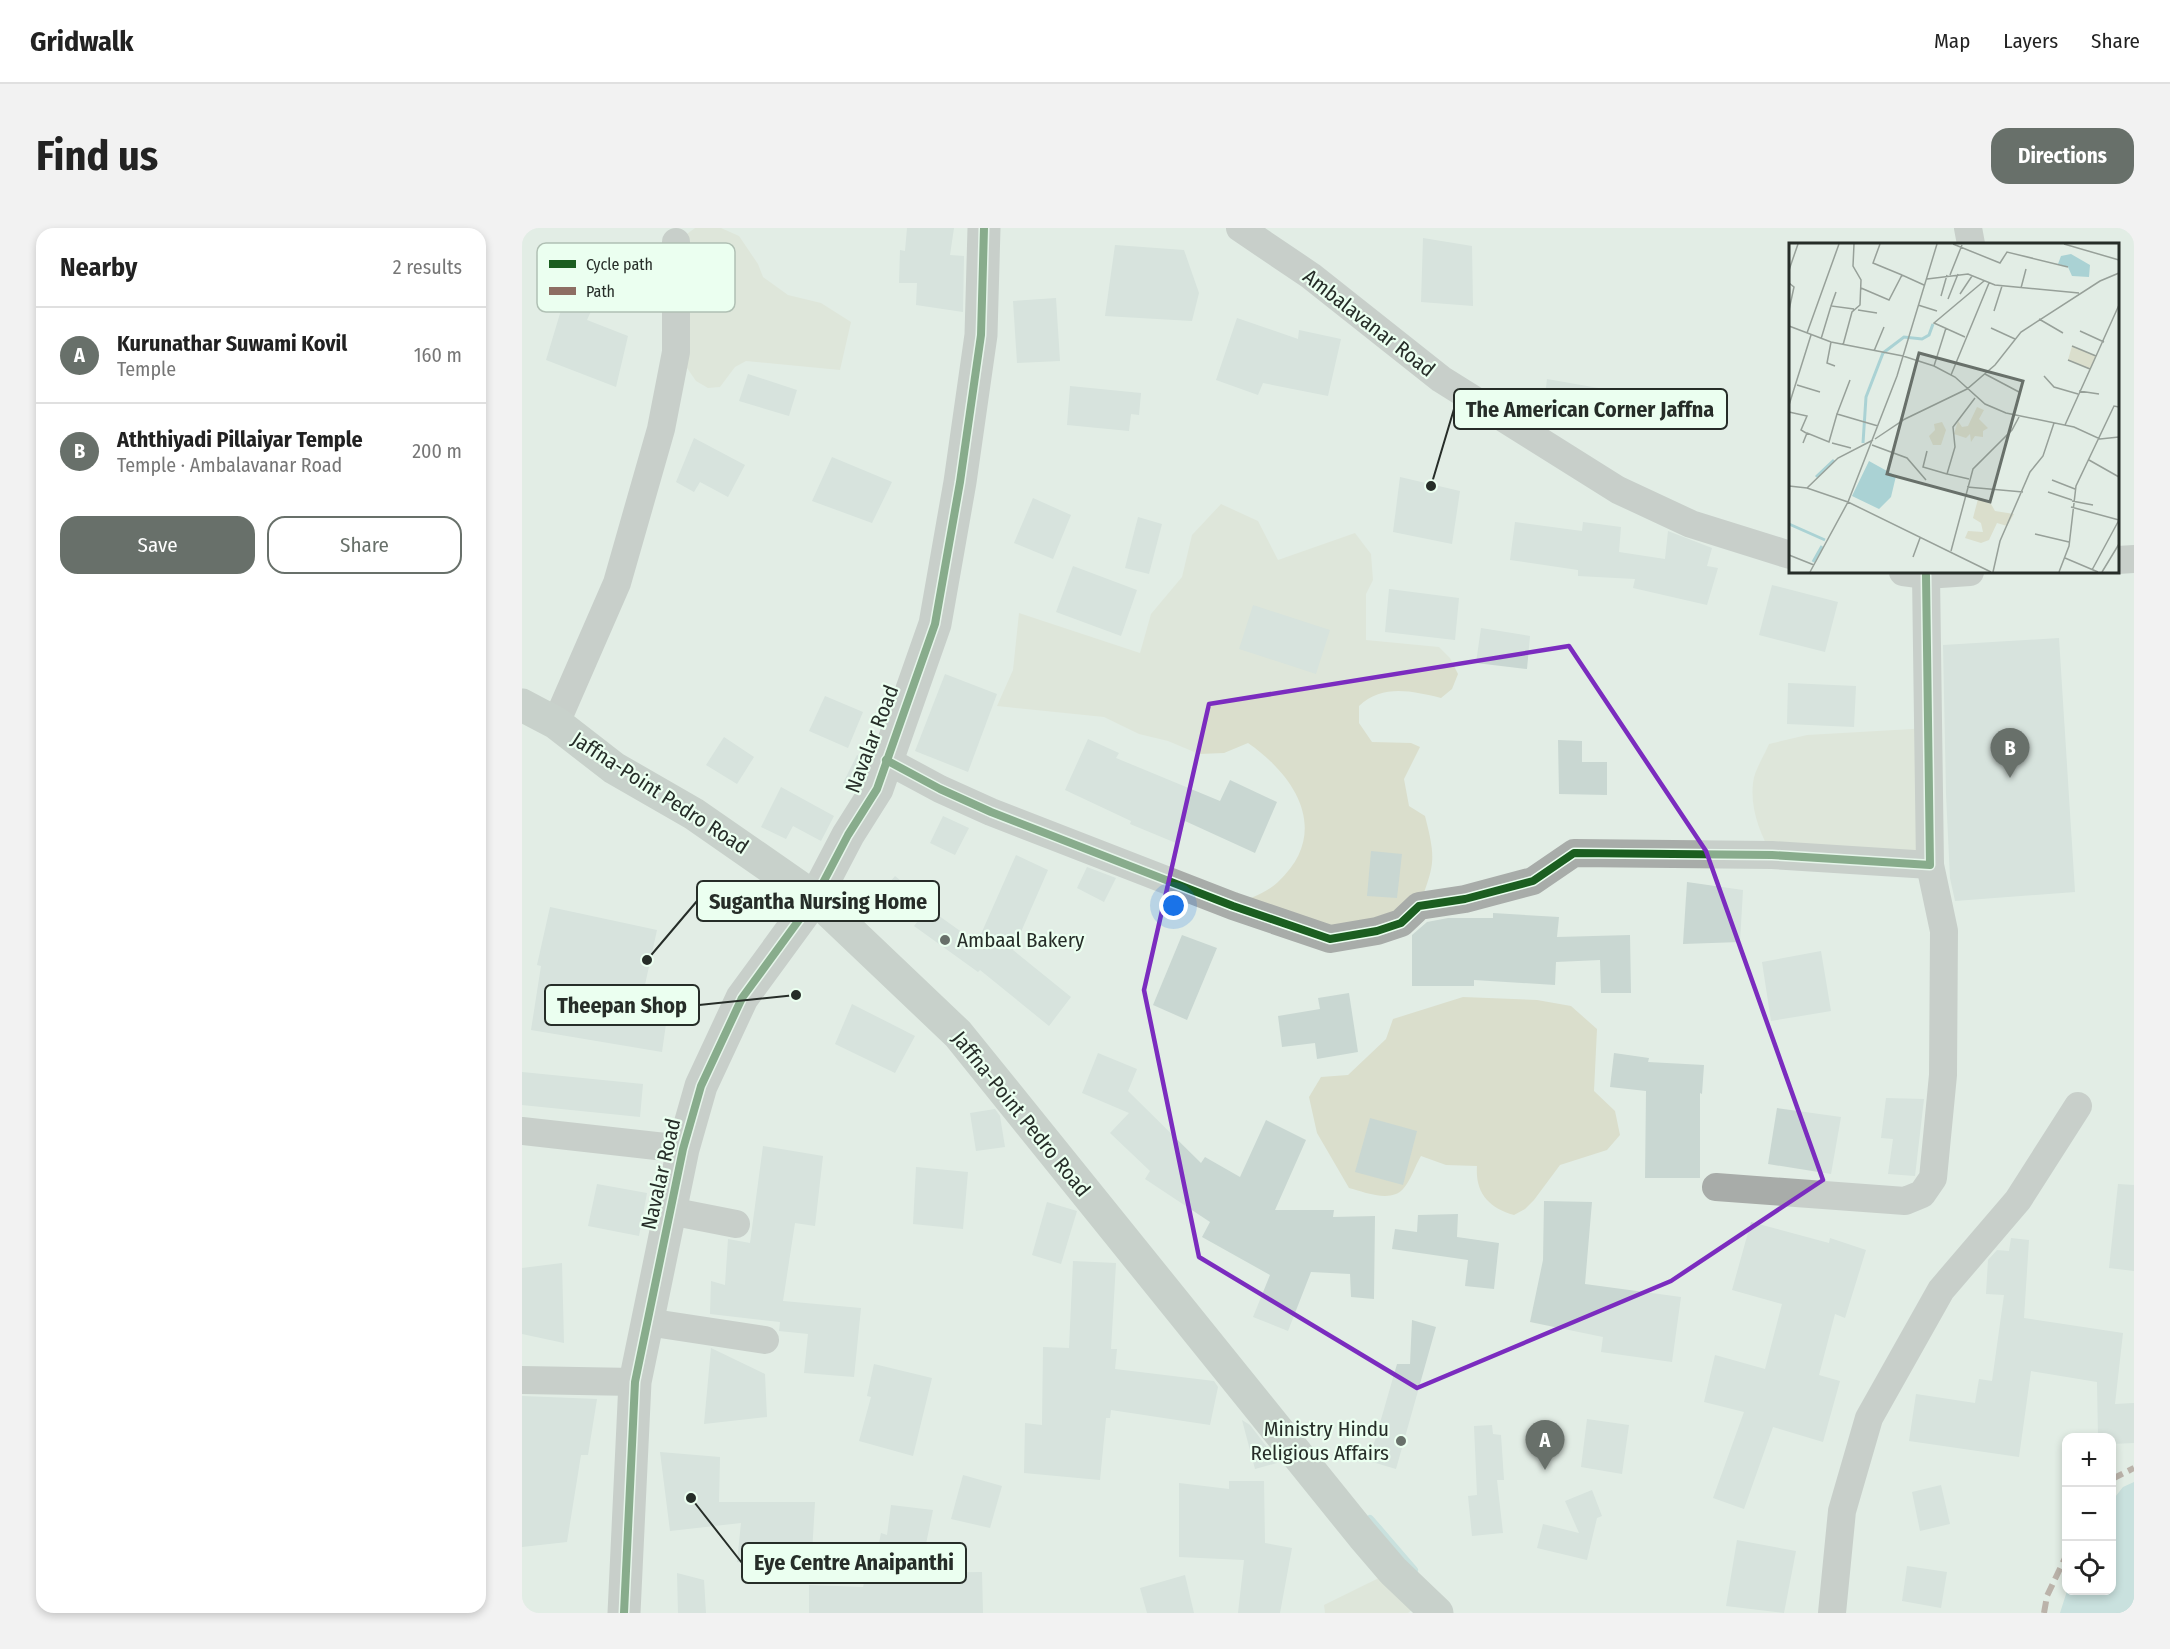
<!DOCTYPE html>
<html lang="en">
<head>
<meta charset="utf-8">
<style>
  :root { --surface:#fff; --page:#f2f2f2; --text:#222; --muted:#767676; --line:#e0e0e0; --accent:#68706a }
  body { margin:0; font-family:"Fira Sans Condensed",sans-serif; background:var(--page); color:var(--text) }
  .controls { position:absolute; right:18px; bottom:18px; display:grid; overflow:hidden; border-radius:12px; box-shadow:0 3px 9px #0003 }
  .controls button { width:54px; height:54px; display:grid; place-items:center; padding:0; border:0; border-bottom:2px solid var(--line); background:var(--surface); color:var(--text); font:30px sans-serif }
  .you { position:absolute; left:652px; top:678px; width:21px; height:21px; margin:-15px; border:4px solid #fff; border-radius:50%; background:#1a73e8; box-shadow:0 0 0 9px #1a73e833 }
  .badge { display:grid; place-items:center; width:39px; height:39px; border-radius:50%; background:var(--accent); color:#fff; font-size:20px; font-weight:700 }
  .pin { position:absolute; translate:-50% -50px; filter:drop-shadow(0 2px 3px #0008) }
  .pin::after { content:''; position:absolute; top:32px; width:21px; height:18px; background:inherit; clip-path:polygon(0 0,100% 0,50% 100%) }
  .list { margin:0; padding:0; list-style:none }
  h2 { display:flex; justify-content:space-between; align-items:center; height:78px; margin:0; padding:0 24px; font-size:26px }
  h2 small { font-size:20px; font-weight:400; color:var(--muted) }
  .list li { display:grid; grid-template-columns:39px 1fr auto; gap:18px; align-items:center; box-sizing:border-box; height:96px; padding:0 24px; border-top:2px solid var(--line) }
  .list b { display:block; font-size:22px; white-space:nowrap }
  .list p { margin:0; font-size:20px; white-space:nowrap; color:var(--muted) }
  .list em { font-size:20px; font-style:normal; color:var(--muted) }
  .actions { display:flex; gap:12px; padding:18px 24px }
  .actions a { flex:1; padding:14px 0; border:2px solid var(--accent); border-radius:18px; text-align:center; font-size:21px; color:var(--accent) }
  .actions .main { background:var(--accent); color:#fff }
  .icon { flex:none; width:33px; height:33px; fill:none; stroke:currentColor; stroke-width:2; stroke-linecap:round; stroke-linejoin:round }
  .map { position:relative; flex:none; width:1612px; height:1385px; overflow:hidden; border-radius:18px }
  header { display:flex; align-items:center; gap:36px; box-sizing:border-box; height:84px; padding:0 30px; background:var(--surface); border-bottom:2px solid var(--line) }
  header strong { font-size:28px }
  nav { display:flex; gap:33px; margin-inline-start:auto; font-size:21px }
  .intro { display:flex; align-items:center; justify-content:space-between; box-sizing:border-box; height:144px; padding:0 36px }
  h1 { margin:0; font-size:42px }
  .button { padding:15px 27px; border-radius:18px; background:var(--accent); color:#fff; font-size:21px; font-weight:700 }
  main { display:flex; gap:36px; padding:0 36px }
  aside { flex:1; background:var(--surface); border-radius:18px; box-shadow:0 3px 9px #0003 }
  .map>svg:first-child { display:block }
  .green { fill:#dadecc }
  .water { fill:#aad2d4 }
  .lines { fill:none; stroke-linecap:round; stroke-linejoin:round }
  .stream { stroke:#aad2d4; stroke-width:8 }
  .building { fill:#c9d7d2 }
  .minor { stroke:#a8aca9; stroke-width:28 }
  .tertiary { stroke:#a8aca9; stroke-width:33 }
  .primary { stroke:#a9b0aa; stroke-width:33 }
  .quiet { stroke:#8d6e63; stroke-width:6; stroke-dasharray:12 6; stroke-linecap:butt }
  .cycleway-casing { stroke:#ebfff0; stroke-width:11 }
  .cycleway { stroke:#1b5e20; stroke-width:8 }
  .marked { fill:none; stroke:#7b2cbf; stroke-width:4.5; stroke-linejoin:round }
  .poi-dot { fill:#68706a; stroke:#ebfff0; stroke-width:2 }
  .labels { text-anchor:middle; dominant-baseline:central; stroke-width:4.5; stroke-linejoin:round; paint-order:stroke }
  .street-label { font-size:21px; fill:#262d28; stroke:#ebfff0 }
  .poi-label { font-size:21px; fill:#262d28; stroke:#ebfff0; text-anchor:start }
  .inset-river { fill:none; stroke:#aad2d4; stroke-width:3 }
  .inset-road { fill:none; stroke:#97a099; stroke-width:1.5 }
  .view { fill:#68706a; fill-opacity:0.15; stroke:#68706a; stroke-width:3 }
  .inset-edge { fill:none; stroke:#262d28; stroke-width:3 }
  .key { fill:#ebfff0; stroke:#b0c0b4; stroke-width:1.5 }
  .key-label { font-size:16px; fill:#262d28 }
  .leader { fill:none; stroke:#262d28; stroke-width:2 }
  .callout-dot { fill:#262d28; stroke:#ebfff0; stroke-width:2 }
  .callout { fill:#ebfff0; stroke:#262d28; stroke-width:2 }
  .callout-label { font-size:22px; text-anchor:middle; font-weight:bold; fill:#262d28 }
</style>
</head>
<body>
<header>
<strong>Gridwalk</strong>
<nav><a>Map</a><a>Layers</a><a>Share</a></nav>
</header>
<div class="intro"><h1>Find us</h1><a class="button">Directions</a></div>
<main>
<aside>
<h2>Nearby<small>2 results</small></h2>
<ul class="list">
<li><span class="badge">A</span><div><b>Kurunathar Suwami Kovil</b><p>Temple</p></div><em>160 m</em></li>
<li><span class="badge">B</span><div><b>Aththiyadi Pillaiyar Temple</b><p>Temple · Ambalavanar Road</p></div><em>200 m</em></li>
</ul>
<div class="actions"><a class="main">Save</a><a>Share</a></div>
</aside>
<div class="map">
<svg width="1612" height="1385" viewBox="0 0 1612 1385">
  <rect width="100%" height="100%" fill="#e2ede5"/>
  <g class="green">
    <polygon points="173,0 199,0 217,8 236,36 241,49 266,67 299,75 329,94 318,142 224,133 213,139 198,159 186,160 174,153 154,124 154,14"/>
    <path d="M699 276 736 293 756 332 833 305 849 326 851 352 844 366V412L917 419 928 430 936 446 930 461 919 470C889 463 861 456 837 478V495L850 514 889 515 898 519 882 551 887 578 903 588C914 631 913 636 897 678L808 711 711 678C725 671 745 665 756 654 809 605 775 549 726 515L702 525 677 526 646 513 617 506 582 489 475 478 491 442 497 385 618 425 629 386 660 349 670 307Z"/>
    <path d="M1408 500V637L1250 627C1238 605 1228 581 1231 555 1232 543 1242 528 1247 516L1285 507Z"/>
    <path d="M941 769 1015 772 1049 778 1075 801 1072 863 1093 883 1098 907 1085 922 1038 937 1012 972 1003 981 992 987C967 980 953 965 955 938L924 937 899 928C893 938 889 952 881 961 869 975 842 964 827 960L795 905 787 869 799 849 826 847 864 811 871 791Z"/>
    <polygon points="871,1343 901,1373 886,1385 803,1385 802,1377"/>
  </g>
  <polygon class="water" points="1612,1254 1612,1385 1538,1385 1545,1363 1590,1362 1590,1273 1601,1259"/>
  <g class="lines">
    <polyline class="stream" points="848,1291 892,1342"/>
  </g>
  <g class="building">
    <polygon points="385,0 432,0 428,27 442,28 441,84 394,77 395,55 377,55 378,22 383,23"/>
    <polygon points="901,10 950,18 951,78 899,74"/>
    <polygon points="593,17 662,22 677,65 670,93 583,88"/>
    <polygon points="43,69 70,81 65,92 106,108 94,159 24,132"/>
    <polygon points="534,70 538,133 495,135 491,73"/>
    <polygon points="715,90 776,111 777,102 819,111 806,168 741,155 736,167 694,152"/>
    <polygon points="226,146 275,162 267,188 217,173"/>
    <polygon points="1025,151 1082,161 1075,195 1021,185"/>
    <polygon points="548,158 619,165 617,187 609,186 607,203 545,197"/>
    <polygon points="172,210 223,237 206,269 178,254 172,264 154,254"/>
    <polygon points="310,229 370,254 350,295 290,273"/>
    <polygon points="878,249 938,263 930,316 871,304"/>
    <polygon points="511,270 549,287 531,331 492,315"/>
    <polygon points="616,289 640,296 627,346 603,340"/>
    <polygon points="993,294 1060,303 1061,294 1099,299 1097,324 1143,331 1146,303 1190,320 1185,338 1196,340 1185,377 1111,360 1113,351 1056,348 1056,342 988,332"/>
    <polygon points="551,338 615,362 599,408 534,384"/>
    <polygon points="1250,357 1316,374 1303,424 1237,407"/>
    <polygon points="867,361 937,370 933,412 863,404"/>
    <polygon points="731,377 808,402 794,446 717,421"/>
    <polygon points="959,400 1008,408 1005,441 954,435"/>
    <polygon points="1537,410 1553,664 1433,673 1428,650 1424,566 1421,417"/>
    <polygon points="423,446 475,466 446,544 393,523"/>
    <polygon points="1266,455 1334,458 1332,499 1265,496"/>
    <polygon points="303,468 341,484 326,520 287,503"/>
    <polygon points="202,509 232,529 215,556 184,537"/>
    <polygon points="566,511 597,525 594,530 698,573 708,552 755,574 733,625 663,593 654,615 608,596 609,593 543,562"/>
    <polygon points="1036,512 1060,513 1060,534 1085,534 1085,567 1037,566"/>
    <polygon points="335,527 345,532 333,561 321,555"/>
    <polygon points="259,559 312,588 299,613 271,598 264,611 239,599"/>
    <polygon points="421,588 447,600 433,627 408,615"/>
    <polygon points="849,623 880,626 875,670 845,668"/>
    <polygon points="494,627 526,642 491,722 549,769 527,798 458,742 456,744 392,698 406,680 455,715"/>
    <polygon points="565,639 594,650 582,674 555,660"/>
    <polygon points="373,648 403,673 389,691 358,666"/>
    <polygon points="1165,654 1221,662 1218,714 1161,716"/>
    <polygon points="28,679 135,702 117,784 145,789 140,824 9,802 19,738 15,737"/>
    <polygon points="971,685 1037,689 1035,709 1108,707 1109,765 1079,765 1078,732 1034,734 1033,757 952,752 952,758 890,758 890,707 905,694 926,690 971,690"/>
    <polygon points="660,707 695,720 665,792 631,777"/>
    <polygon points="1299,723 1309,783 1249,793 1240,734"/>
    <polygon points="827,765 836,824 795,831 793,815 760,819 756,788 798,781 796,770"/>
    <polygon points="330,776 393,808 373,845 313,816"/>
    <polygon points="576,825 615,841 606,863 679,935 683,929 718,949 744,892 784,912 753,982 812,982 811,989 853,988 852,1071 829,1069 828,1046 789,1044 766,1103 731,1089 748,1047 680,1009 688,994 623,951 628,943 588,905 607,885 560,865"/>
    <polygon points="1092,825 1127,830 1126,834 1182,837 1180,866 1178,865 1178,950 1123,950 1124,863 1088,859"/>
    <polygon points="0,844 121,856 118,889 0,877"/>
    <polygon points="1364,870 1402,871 1393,948 1366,946 1371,911 1359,910"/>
    <polygon points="1255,880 1319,889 1309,946 1246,936"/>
    <polygon points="473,881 478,888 483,919 454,923 448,885"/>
    <polygon points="848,890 895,903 881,957 833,944"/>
    <polygon points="241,918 301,928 293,998 273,995 261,1073 339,1080 332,1149 282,1145 286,1106 257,1103 258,1094 188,1086 189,1053 203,1057 206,1011 228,1015"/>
    <polygon points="394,939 446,944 441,1001 391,996"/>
    <polygon points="75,956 125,965 117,1008 66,998"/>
    <polygon points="1596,956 1612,957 1612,1043 1587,1040"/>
    <polygon points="1022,973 1070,974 1063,1056 1159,1069 1150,1134 1079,1124 1081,1109 1008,1094 1021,1032"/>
    <polygon points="525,974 555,983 539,1036 510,1027"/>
    <polygon points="936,986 935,1009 977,1015 972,1061 943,1058 946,1032 870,1021 873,1001 895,1004 896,987"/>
    <polygon points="1229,994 1307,1015 1308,1010 1344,1022 1323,1090 1313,1086 1297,1147 1318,1153 1301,1214 1251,1199 1222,1281 1191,1270 1222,1184 1182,1174 1193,1127 1243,1141 1260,1076 1210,1062"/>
    <polygon points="1489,1010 1507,1012 1502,1090 1601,1105 1593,1176 1612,1175 1612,1215 1590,1216 1590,1209 1576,1209 1575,1154 1509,1143 1497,1229 1387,1213 1394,1166 1453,1175 1457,1151 1470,1153 1482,1067 1464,1066 1466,1032 1475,1022 1487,1023"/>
    <polygon points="551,1033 594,1035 589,1121 595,1121 593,1141 692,1153 696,1159 688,1197 589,1182 588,1190 584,1190 578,1252 502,1245 503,1195 520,1197 521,1119 547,1120"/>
    <polygon points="40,1035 42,1115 0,1106 0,1040"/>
    <polygon points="890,1092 914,1099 874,1241 847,1233 875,1136 888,1136"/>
    <polygon points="189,1120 243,1146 245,1189 182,1196"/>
    <polygon points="352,1136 410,1150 391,1228 337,1213 349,1169 345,1168"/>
    <polygon points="0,1168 75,1171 66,1227 59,1227 45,1314 0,1319"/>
    <polygon points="1065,1191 1107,1197 1100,1246 1059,1239"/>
    <polygon points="720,1192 728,1197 752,1228 755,1235 733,1241"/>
    <polygon points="970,1197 971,1206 979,1207 982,1252 975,1252 981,1305 950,1308 946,1268 955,1267 952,1198"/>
    <polygon points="138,1224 198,1229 197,1274 293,1274 289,1342 215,1334 219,1295 148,1303"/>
    <polygon points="441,1247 480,1258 468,1300 429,1291"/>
    <polygon points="707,1253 742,1253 743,1315 770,1320 758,1385 716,1385 722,1332 657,1329 657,1255 707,1261"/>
    <polygon points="1419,1257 1428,1296 1398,1303 1390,1264"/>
    <polygon points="1070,1262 1080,1288 1075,1290 1065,1332 1015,1320 1021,1296 1057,1305 1043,1273"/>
    <polygon points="369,1277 411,1282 398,1345 460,1344 461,1385 287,1385 287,1357 341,1359 346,1339 352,1341 359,1305 365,1307"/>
    <polygon points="1215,1312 1274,1323 1262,1385 1204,1378"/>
    <polygon points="1385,1338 1425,1344 1419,1380 1380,1373"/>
    <polygon points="155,1345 182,1352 184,1385 156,1385"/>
    <polygon points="663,1347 672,1385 625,1385 618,1360"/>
  </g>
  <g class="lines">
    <g class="minor">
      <polyline points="718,0 789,48 919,151 1096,262 1169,296 1268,327"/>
      <polyline points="1446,0 1449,16"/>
      <polyline points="1596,332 1612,331"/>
      <polyline points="1381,344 1404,347 1448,344"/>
      <polyline points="34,495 95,355 139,201 154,124 154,14"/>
      <polyline points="364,532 418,561 469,584 711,678 808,711 855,703 879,695 897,678 943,671 1011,653 1052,625 1250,627 1408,637 1404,347"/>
      <polyline points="0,903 161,921"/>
      <polyline points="1194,959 1383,973 1400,966 1411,950 1421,847 1422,703 1408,637"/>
      <polyline points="148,983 214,996"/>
      <polyline points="125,1094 243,1112"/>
      <polyline points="0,1152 113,1154"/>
      <polyline points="1310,1385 1320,1283 1347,1190 1419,1062 1496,972 1556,878"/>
    </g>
    <polyline class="tertiary" points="102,1385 113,1154 161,921 179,858 220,770 293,670 326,607 355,561 413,396 438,254 459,107 462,0"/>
    <polyline class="primary" points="0,477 34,495 92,540 172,586 293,670 436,806 841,1308 871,1343 915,1385"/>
    <g class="quiet">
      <polyline points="1590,1251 1612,1240"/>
      <polyline points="1522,1385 1525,1368 1544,1328"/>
    </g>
    <g class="cycleway-casing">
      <g id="cycleway">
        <polyline points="364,532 418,561 469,584 711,678 808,711 855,703 879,695 897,678 943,671 1011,653 1052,625 1250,627 1408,637 1404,347"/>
        <polyline points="102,1385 113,1154 161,921 179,858 220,770 293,670 326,607 355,561 413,396 438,254 459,107 462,0"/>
      </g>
    </g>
    <use href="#cycleway" class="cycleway"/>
  </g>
  <path d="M0 0H1612V1385H0ZM1047 418 1184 623 1301 952 1149 1053 895 1160 677 1029 622 762 687 476Z" fill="#e2ede5" fill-opacity=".55" fill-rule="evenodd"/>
  <path class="marked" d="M1047 418 1184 623 1301 952 1149 1053 895 1160 677 1029 622 762 687 476Z"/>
  <g class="poi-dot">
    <circle cx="423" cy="712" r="6"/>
    <circle cx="879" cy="1213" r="6"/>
  </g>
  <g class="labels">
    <g class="street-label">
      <text transform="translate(847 95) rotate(38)">Ambalavanar Road</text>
      <text transform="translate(350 511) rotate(-69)">Navalar Road</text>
      <text transform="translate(138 565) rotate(33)">Jaffna-Point Pedro Road</text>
      <text transform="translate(499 886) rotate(51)">Jaffna-Point Pedro Road</text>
      <text transform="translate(139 946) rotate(-77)">Navalar Road</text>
    </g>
    <g class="poi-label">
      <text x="435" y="712">Ambaal Bakery</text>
      <text x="867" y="1201" text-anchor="end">Ministry Hindu<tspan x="867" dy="24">Religious Affairs</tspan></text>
    </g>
  </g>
  <g transform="translate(1267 15)">
    <rect width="330" height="330" fill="#e2ede5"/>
    <path d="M283 103 307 113 301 126 279 117ZM188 164 195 167 190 176 199 185 194 188V194L186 193 182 199 181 191 177 195 165 191 169 178 173 184 179 183ZM145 181 153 179 157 187 152 202H144L140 193 146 187ZM189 256 202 261 206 268 225 271 218 283 208 280 200 297 192 300 176 295 179 288 194 289 192 280 184 275Z" fill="#dadecc"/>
    <path d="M282 11 301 22 300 34 283 33 279 24 269 21 272 13ZM80 218 107 233 102 254 90 266 63 253Z" fill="#aad2d4"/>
    <path class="inset-river" d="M74 200 77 154 94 110 115 94 133 96 140 92 144 81M27 234 45 217M0 281 36 297M24 319 33 303"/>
    <path class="inset-road" d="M91 1 84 20 113 32M164 1 211 20 218 9 279 24M275 1 330 17M0 27 9 1M161 32 173 2M138 36 179 31 206 42 290 50M0 40 5 44 0 67M72 45 100 57 113 32 135 42M232 45 237 26M47 49 42 63 65 66M171 51 183 33M152 53 158 32M159 56 169 31M129 62 148 68M69 67 88 70M205 68 213 43M250 76 274 90M0 83 42 99 114 113 145 123 166 134 196 161 217 170 285 184 311 196 330 194M202 85 226 96M291 88 315 99M18 90 50 1M176 94 145 80 195 38M32 96 42 63M42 99 38 120 46 123M54 102 63 69 71 62 72 37 64 23 65 1M283 103 307 113M85 108 95 84M279 117 301 126M145 123 157 85M196 131 230 149M162 132 200 40M255 133 265 144 289 151M8 142 31 149M290 148 310 151M0 162 22 92M0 169 18 173 12 187 17 190M48 171 61 137M276 182 330 62M86 196 116 176 178 146 206 122 232 89 311 38 330 30M14 200 18 190 40 199 48 171 89 183M43 200 62 205M83 202 118 215 137 237M138 208 134 224 158 231M300 217 330 234M180 236 158 231 166 204 164 184 186 155M263 237 286 246M0 243 18 245 59 259 108 133 148 1M178 244 234 249M18 245 49 215 84 197M259 249 283 257M283 258 304 262M282 264 330 277M246 291 280 299M162 308 184 226 223 187 230 174M0 312 25 322M124 314 131 295M276 315 309 329M303 327 330 277M21 329 59 259 202 329M204 329 211 298 241 229 254 213 265 180M270 329 280 303 287 243 325 163 330 164M313 329 330 301"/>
    <path class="view" d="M130 110 234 138 201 259 98 231Z"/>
    <rect width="330" height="330" class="inset-edge"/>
  </g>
  <rect x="15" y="15" width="198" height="69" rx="9" class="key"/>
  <rect x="27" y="32" width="27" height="8" fill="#1b5e20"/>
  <rect x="27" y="59" width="27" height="8" fill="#8d6e63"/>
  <g class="key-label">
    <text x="64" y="42">Cycle path</text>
    <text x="64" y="69">Path</text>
  </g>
  <path class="leader" d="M909 258L932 181M125 732L175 673M274 767L177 777M169 1270L220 1335"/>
  <g class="callout-dot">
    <circle cx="909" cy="258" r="6"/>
    <circle cx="125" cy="732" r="6"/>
    <circle cx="274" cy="767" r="6"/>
    <circle cx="169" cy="1270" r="6"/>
  </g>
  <g class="callout">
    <rect x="932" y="161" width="273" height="40" rx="6"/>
    <rect x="175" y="653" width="242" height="40" rx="6"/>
    <rect x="23" y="757" width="154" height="40" rx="6"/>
    <rect x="220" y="1315" width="224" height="40" rx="6"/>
  </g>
  <g class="callout-label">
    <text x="1068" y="189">The American Corner Jaffna</text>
    <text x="296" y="681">Sugantha Nursing Home</text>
    <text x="100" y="785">Theepan Shop</text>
    <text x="332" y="1342">Eye Centre Anaipanthi</text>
  </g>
</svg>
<div class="controls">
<button>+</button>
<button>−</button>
<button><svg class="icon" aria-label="locate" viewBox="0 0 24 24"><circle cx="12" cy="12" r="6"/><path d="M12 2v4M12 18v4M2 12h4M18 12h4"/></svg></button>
</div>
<div class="you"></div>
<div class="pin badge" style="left:1023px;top:1242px">A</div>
<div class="pin badge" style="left:1488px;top:550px">B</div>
</div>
</main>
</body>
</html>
